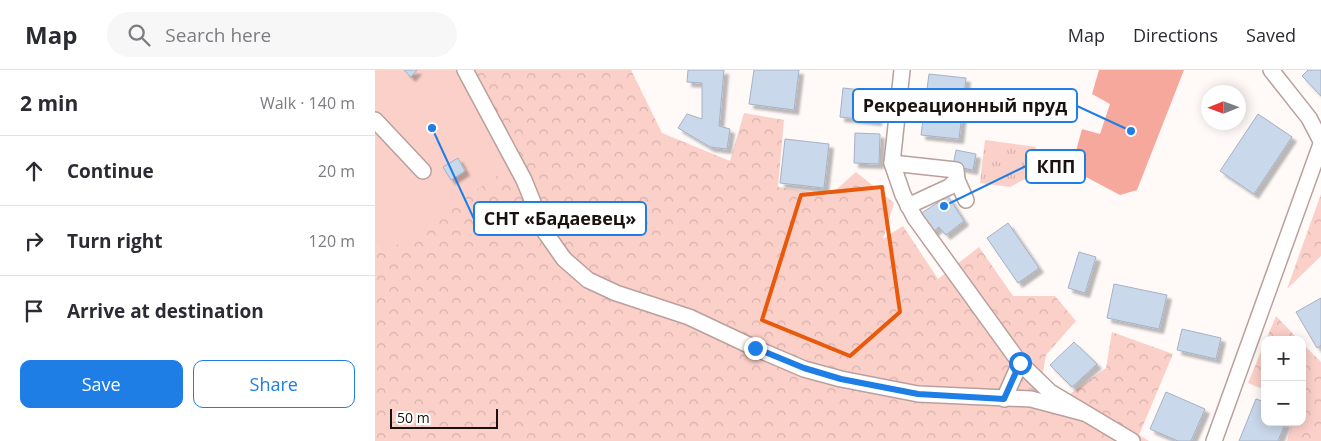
<!DOCTYPE html>
<html lang="en">
<head>
<meta charset="utf-8">
<style>
  :root { --surface:#fff; --page:#f7f7f7; --text:#2b2b33; --muted:#7c7c81; --line:#e1e1e2; --accent:#1f7de6 }
  body { margin:0; font-family:"Open Sans",sans-serif; background:var(--page); color:var(--text) }
  .controls { position:absolute; right:15px; bottom:15px; display:grid; overflow:hidden; border-radius:10px; box-shadow:0 2px 12px #0003 }
  .controls button { width:45px; height:45px; display:grid; place-items:center; padding:0; border:0; border-bottom:1px solid var(--line); background:var(--surface); color:var(--text); font:25px sans-serif }
  .compass { position:absolute; left:826px; top:15px; width:45px; height:45px; border-radius:50%; background:var(--surface); box-shadow:0 2px 12px #0003; rotate:269deg }
  .scale { position:absolute; left:15px; bottom:12px; width:108px; box-sizing:border-box; padding-left:5px; border:2px solid #1a1210; border-top:0; font-size:14px; line-height:18px; white-space:nowrap; color:#1a1210; -webkit-text-stroke:4px #fff; paint-order:stroke }
  .stop { position:absolute; width:15px; height:15px; margin:-11px; border:4px solid #1f7de6; border-radius:50%; background:#fff }
  .stop.end { background:#1f7de6; border-color:#fff; box-shadow:0 1px 5px #0008 }
  .list { margin:0; padding:0; list-style:none }
  h2 { display:flex; justify-content:space-between; align-items:center; height:65px; margin:0; padding:0 20px; font-size:21px }
  h2 small { font-size:16px; font-weight:400; color:var(--muted) }
  .list li { display:grid; grid-template-columns:32px 1fr auto; gap:15px; align-items:center; box-sizing:border-box; height:70px; padding:0 20px; border-top:1px solid var(--line) }
  .list b { display:block; font-size:19px; white-space:nowrap }
  .list em { font-size:16px; font-style:normal; color:var(--muted) }
  .actions { display:flex; gap:10px; padding:15px 20px }
  .actions a { flex:1; padding:11px 0; border:1px solid var(--accent); border-radius:10px; text-align:center; font-size:18px; color:var(--accent) }
  .actions .main { background:var(--accent); color:#fff }
  .icon { flex:none; width:28px; height:28px; fill:none; stroke:currentColor; stroke-width:2; stroke-linecap:round; stroke-linejoin:round }
  .map { position:relative; flex:none; width:946px; height:371px; overflow:hidden }
  header { display:flex; align-items:center; gap:30px; box-sizing:border-box; height:70px; padding:0 25px; background:var(--surface); border-bottom:1px solid var(--line) }
  header strong { font-size:24px }
  nav { display:flex; gap:28px; margin-inline-start:auto; font-size:18px }
  .search { width:350px; height:45px; background:var(--page); display:flex; align-items:center; gap:12px; box-sizing:border-box; padding:0 18px; border-radius:28px; color:var(--muted); font-size:19px }
  main { display:flex }
  aside { flex:1; background:var(--surface) }
  .map>svg:first-child { display:block }
  .forest { fill:url(#forest-crowns) }
  .park { fill:url(#park-tufts) }
  .garden { fill:#fbd0c9 }
  .water { fill:#f6a89c }
  .building { fill:#cad8eb; stroke:#a5b2c4; filter:url(#shadow) }
  .lines { fill:none; stroke-linecap:round; stroke-linejoin:round }
  .minor-casing { stroke:#b9a09c; stroke-width:18 }
  .minor { stroke:#fff; stroke-width:15 }
  .route { stroke:#1f7de6; stroke-width:6 }
  .marked { fill:none; stroke:#e8590c; stroke-width:4; stroke-linejoin:round }
  .leader { fill:none; stroke:#1f7de6; stroke-width:2 }
  .callout-dot { fill:#1f7de6; stroke:#fff; stroke-width:2 }
  .callout { fill:#fff; stroke:#1f7de6; stroke-width:2 }
  .callout-label { font-size:18px; text-anchor:middle; font-weight:bold; fill:#1a1210 }
</style>
</head>
<body>
<header>
<strong>Map</strong>
<div class="search"><svg class="icon" aria-label="search" viewBox="0 0 24 24"><circle cx="10" cy="10" r="6"/><path d="M15 15l6 6"/></svg>Search here</div>
<nav><a>Map</a><a>Directions</a><a>Saved</a></nav>
</header>
<main>
<aside>
<h2>2 min<small>Walk · 140 m</small></h2>
<ul class="list">
<li><svg class="icon" aria-label="ahead" viewBox="0 0 24 24"><path d="M12 20V5M6 11l6-6 6 6"/></svg><div><b>Continue</b></div><em>20 m</em></li>
<li><svg class="icon" aria-label="right" viewBox="0 0 24 24"><path d="M7 20v-9h11M14 6l5 5-5 5"/></svg><div><b>Turn right</b></div><em>120 m</em></li>
<li><svg class="icon" aria-label="arrive" viewBox="0 0 24 24"><path d="M6 21V4h12l-3 4 3 4H6"/></svg><div><b>Arrive at destination</b></div></li>
</ul>
<div class="actions"><a class="main">Save</a><a>Share</a></div>
</aside>
<div class="map">
<svg width="946" height="371" viewBox="0 0 946 371">
  <defs>
    <pattern id="forest-crowns" width="20" height="18" patternUnits="userSpaceOnUse" patternTransform="scale(1.25)"><rect width="20" height="18" fill="#fbd0c9"/><path d="M2 6a3 3 0 1 1 6 0M12 15a3 3 0 1 1 6 0" fill="none" stroke="#d7b2ac"/></pattern>
    <pattern id="park-tufts" width="24" height="20" patternUnits="userSpaceOnUse" patternTransform="scale(1.25)"><rect width="24" height="20" fill="#fbd0c9"/><path d="M3 7l-1-3M5 7V3M7 7l1-3M15 17l-1-3M17 17v-4M19 17l1-3" fill="none" stroke="#d7b2ac"/></pattern>
    <filter id="shadow"><feDropShadow dx="4.5" dy="4.5" stdDeviation="1" flood-color="#0004"/></filter>
  </defs>
  <rect width="100%" height="100%" fill="#fff9f8"/>
  <g class="forest">
    <polygon points="81,0 256,0 287,63 355,91 369,43 409,50 403,117 455,125 481,102 519,133 508,169 528,156 563,209 604,177 638,226 680,226 701,251 671,285 667,308 695,324 731,298 737,262 798,284 764,365 774,371 0,371 0,174 9,184 91,20"/>
    <polygon points="946,124 946,186 912,219"/>
    <polygon points="901,246 924,270 891,270"/>
    <polygon points="890,272 890,320 873,313"/>
    <polygon points="927,273 946,292 946,371 912,371 917,352 927,352"/>
  </g>
  <polygon class="park" points="610,70 661,77 650,109 635,117 605,113"/>
  <polygon class="garden" points="0,0 81,0 136,96 9,184 0,174"/>
  <polygon class="water" points="724,0 809,0 762,120 745,125 696,99 707,59 725,64 735,34 717,24"/>
  <g class="building">
    <polygon points="29,0 42,0 36,7"/>
    <polygon points="313,0 349,0 344,56 355,59 352,79 335,77 303,58 312,44 327,49 327,13 312,12"/>
    <polygon points="379,0 424,0 419,40 374,34"/>
    <polygon points="933,0 946,0 946,26 927,6"/>
    <polygon points="554,4 591,8 584,69 546,65"/>
    <polygon points="468,18 505,22 502,51 465,47"/>
    <polygon points="883,44 917,67 879,124 845,101"/>
    <polygon points="480,63 505,64 504,94 479,93"/>
    <polygon points="410,69 454,74 449,118 405,113"/>
    <polygon points="581,80 601,84 598,100 578,96"/>
    <polygon points="83,88 90,101 76,110 68,97"/>
    <polygon points="573,126 589,151 571,165 564,157 555,164 542,146"/>
    <polygon points="633,153 664,198 643,213 612,168"/>
    <polygon points="704,182 721,187 710,223 693,218"/>
    <polygon points="739,214 792,225 784,259 732,248"/>
    <polygon points="946,228 946,275 942,278 921,242"/>
    <polygon points="807,259 846,268 841,289 802,280"/>
    <polygon points="699,272 722,294 697,317 675,295"/>
    <polygon points="791,322 830,339 816,371 803,371 775,359"/>
    <polygon points="881,329 890,332 890,352 911,352 903,371 864,371"/>
  </g>
  <g class="lines">
    <g class="minor-casing">
      <g id="minor">
        <polyline points="90,0 149,110 170,162 189,189 213,210 241,223 314,247 380,278 429,299 466,309 543,324 656,329 709,343"/>
        <polyline points="527,0 517,93 528,125 540,148 645,293 675,322 757,371"/>
        <polyline points="896,0 934,48 946,71"/>
        <polyline points="0,50 48,101"/>
        <polyline points="517,93 581,100 582,110 591,130"/>
        <polyline points="533,136 574,117 582,110"/>
        <polyline points="629,329 645,293"/>
        <polyline points="839,371 946,74"/>
      </g>
    </g>
    <use href="#minor" class="minor"/>
  </g>
  <g class="lines">
    <polyline class="route" points="380,278 429,298 466,309 543,324 629,329 645,293"/>
  </g>
  <path class="marked" d="M507 117 525 242 475 286 387 250 426 125Z"/>
  <path class="leader" d="M756 61L702 36M569 136L651 96M57 58L99 149"/>
  <g class="callout-dot">
    <circle cx="756" cy="61" r="5"/>
    <circle cx="569" cy="136" r="5"/>
    <circle cx="57" cy="58" r="5"/>
  </g>
  <g class="callout">
    <rect x="478" y="19" width="224" height="33" rx="5"/>
    <rect x="651" y="80" width="59" height="33" rx="5"/>
    <rect x="99" y="132" width="172" height="33" rx="5"/>
  </g>
  <g class="callout-label">
    <text x="590" y="42">Рекреационный пруд</text>
    <text x="681" y="103">КПП</text>
    <text x="185" y="155">СНТ «Бадаевец»</text>
  </g>
</svg>
<div class="controls">
<button>+</button>
<button>−</button>
</div>
<svg class="compass" viewBox="-18 -18 36 36"><path d="M0-13l5 13h-10z" fill="#e53935"/><path d="M0 13l5-13h-10z" fill="#7c7c81"/></svg>
<div class="scale">50 m</div>
<div class="stop" style="left:645px;top:293px"></div>
<div class="stop end" style="left:380px;top:278px"></div>
</div>
</main>
</body>
</html>
